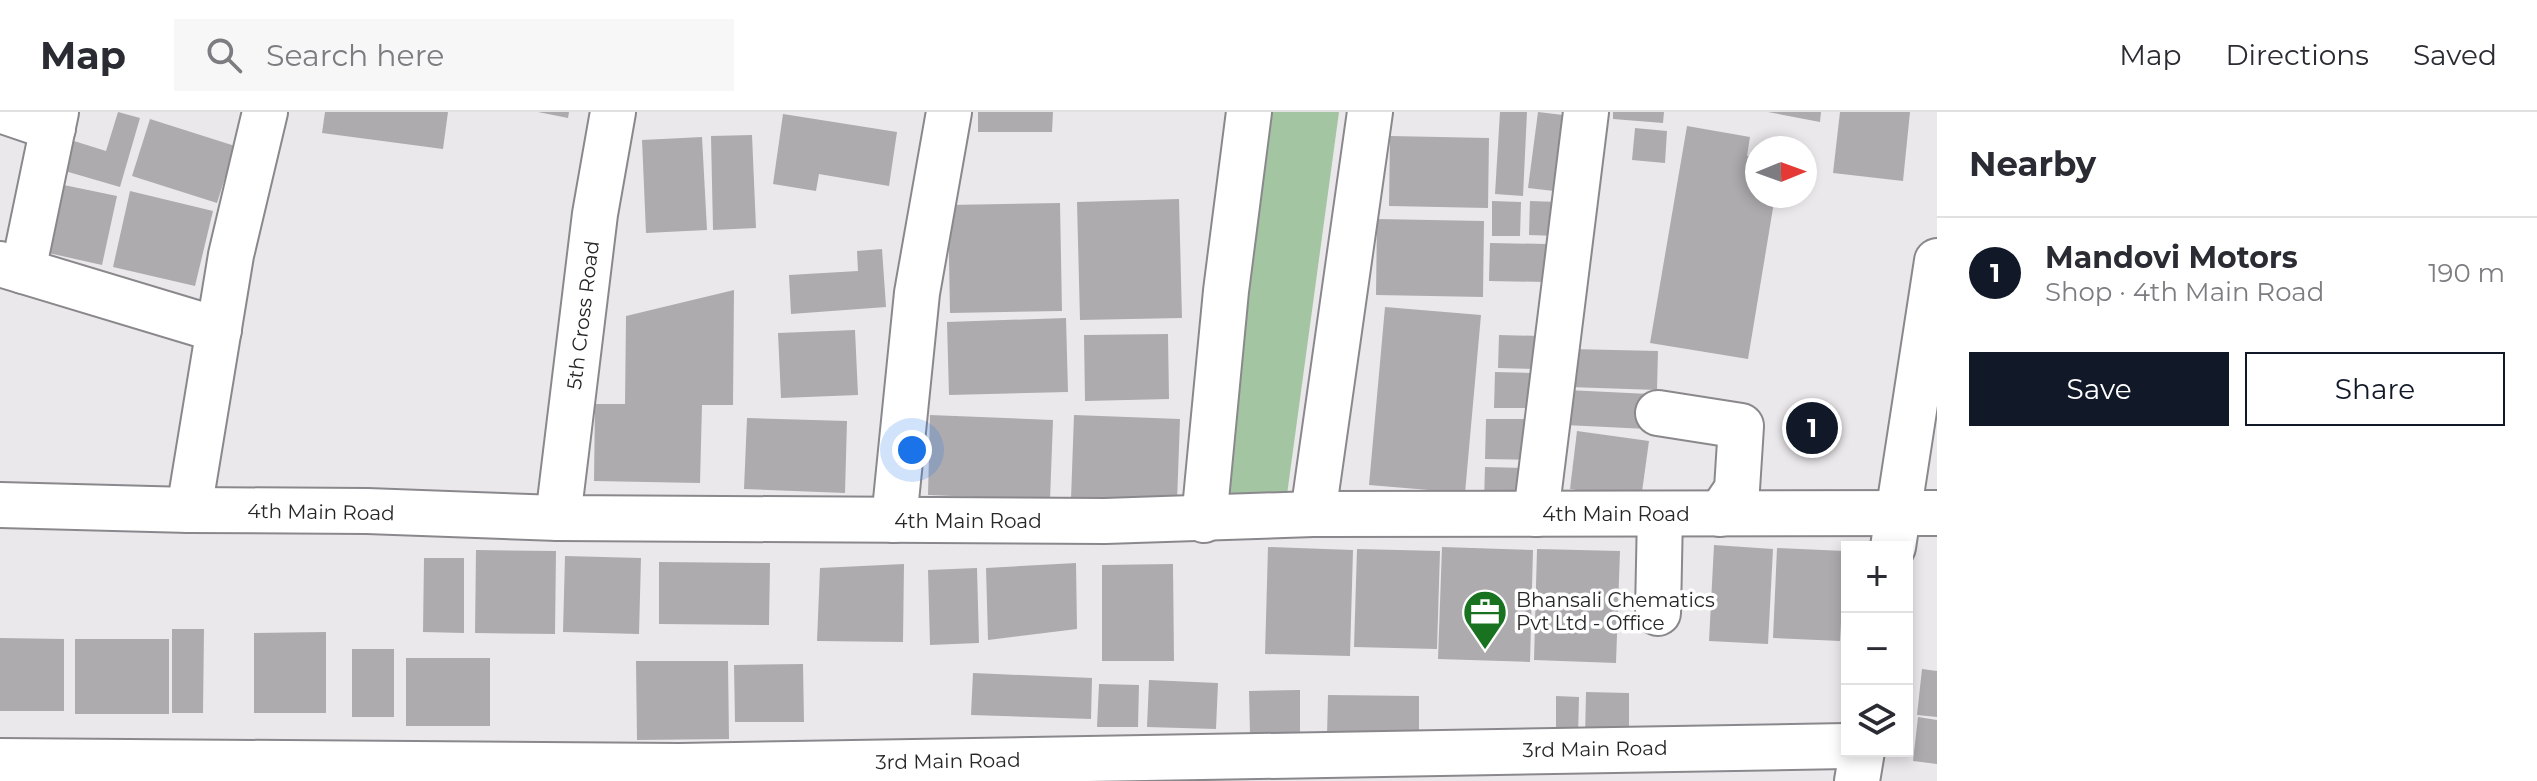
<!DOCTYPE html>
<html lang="en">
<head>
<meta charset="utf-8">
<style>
  :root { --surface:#fff; --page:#f7f7f7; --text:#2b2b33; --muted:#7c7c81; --line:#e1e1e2; --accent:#111827 }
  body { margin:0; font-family:Montserrat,sans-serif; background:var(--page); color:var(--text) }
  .controls { position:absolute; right:24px; bottom:24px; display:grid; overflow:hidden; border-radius:0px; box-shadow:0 4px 12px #0003 }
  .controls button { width:72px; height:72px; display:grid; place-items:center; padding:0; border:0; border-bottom:2px solid var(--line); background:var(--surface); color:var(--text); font:40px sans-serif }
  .compass { position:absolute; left:1745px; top:24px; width:72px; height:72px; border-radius:50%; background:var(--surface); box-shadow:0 4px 12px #0003; rotate:89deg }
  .you { position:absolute; left:912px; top:338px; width:28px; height:28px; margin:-20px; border:6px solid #fff; border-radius:50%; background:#1a73e8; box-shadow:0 0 0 12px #1a73e833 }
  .badge { display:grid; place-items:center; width:52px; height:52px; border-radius:50%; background:var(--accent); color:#fff; font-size:26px; font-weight:700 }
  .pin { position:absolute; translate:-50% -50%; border:4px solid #fff; box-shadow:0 2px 8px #0006 }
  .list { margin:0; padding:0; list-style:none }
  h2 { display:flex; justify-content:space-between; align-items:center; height:104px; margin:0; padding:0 32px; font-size:34px }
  h2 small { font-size:26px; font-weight:400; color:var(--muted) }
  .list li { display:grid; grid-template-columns:52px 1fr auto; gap:24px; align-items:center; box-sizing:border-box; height:112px; padding:0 32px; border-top:2px solid var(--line) }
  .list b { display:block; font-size:30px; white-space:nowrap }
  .list p { margin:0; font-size:26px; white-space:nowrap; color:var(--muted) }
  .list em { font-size:26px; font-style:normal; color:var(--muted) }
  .actions { display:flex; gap:16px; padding:24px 32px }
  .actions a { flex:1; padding:18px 0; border:2px solid var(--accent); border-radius:0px; text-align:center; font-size:28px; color:var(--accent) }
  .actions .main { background:var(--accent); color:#fff }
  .icon { flex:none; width:44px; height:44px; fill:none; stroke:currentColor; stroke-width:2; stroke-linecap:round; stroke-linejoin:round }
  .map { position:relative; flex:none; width:1937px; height:669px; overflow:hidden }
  header { display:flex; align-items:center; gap:48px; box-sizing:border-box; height:112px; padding:0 40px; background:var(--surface); border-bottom:2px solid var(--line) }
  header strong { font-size:38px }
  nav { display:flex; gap:44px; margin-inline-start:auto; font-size:28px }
  .search { width:560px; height:72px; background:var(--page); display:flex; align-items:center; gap:20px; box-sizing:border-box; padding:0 28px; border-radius:0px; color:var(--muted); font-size:30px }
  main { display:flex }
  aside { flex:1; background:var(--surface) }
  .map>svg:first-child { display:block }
  .green { fill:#a3c5a2 }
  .building { fill:#aeabaf }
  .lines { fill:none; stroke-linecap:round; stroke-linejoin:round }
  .minor-casing { stroke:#8a888c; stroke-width:48 }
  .major-casing { stroke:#8a888c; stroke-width:48 }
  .minor { stroke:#fff; stroke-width:44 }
  .major { stroke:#fff; stroke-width:44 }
  .labels { text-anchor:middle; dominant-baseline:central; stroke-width:7; stroke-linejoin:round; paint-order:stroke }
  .street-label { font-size:20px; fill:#282728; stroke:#fff }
  .poi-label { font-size:20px; fill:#282728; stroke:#fff; text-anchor:start }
</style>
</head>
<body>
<header>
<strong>Map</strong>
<div class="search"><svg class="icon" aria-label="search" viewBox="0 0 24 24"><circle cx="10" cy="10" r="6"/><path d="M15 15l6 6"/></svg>Search here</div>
<nav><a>Map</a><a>Directions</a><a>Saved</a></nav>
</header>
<main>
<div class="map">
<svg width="1937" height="669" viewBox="0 0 1937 669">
  <rect width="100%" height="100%" fill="#ebe8ec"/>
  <polygon class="green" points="1266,0 1339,0 1286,390 1215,381"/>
  <g class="building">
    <polygon points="118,0 140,6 120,75 65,59 74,29 106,39"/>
    <polygon points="325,0 448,0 443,37 322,21"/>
    <polygon points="538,0 569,0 568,6"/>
    <polygon points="978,0 1053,0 1052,20 978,20"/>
    <polygon points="1500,0 1527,0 1523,84 1495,82"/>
    <polygon points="1538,0 1563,3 1554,79 1528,76"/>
    <polygon points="1613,0 1664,0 1663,11 1613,7"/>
    <polygon points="1768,0 1821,0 1820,10"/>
    <polygon points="1840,0 1910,0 1903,69 1833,61"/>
    <polygon points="783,2 897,20 889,74 819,62 816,79 773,72"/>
    <polygon points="150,7 235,34 217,91 132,64"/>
    <polygon points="1687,14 1750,25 1747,44 1757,46 1757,84 1775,84 1748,247 1650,231"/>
    <polygon points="1635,16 1667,19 1665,51 1632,48"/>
    <polygon points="752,23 756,116 713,118 711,24"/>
    <polygon points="1390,24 1489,26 1488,96 1389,94"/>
    <polygon points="702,25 707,118 646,121 642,28"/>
    <polygon points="59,72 117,84 102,153 44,140"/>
    <polygon points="130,79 213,99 195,174 113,155"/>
    <polygon points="1179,87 1182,206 1080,208 1077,90"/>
    <polygon points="1492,89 1521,90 1520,124 1492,124"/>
    <polygon points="1530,89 1559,90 1558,124 1529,123"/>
    <polygon points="1060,91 1062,199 950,201 948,93"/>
    <polygon points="1377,107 1484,109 1483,185 1376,183"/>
    <polygon points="1490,131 1547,132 1546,170 1489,169"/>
    <polygon points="882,137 886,195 791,202 789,163 858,159 857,139"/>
    <polygon points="734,178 733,293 702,293 700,371 594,369 595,292 625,292 626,204"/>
    <polygon points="1385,195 1481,203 1465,381 1369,373"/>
    <polygon points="1066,206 1068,280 949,283 947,210"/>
    <polygon points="855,218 858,283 781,286 778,221"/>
    <polygon points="1168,222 1169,287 1085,289 1084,223"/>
    <polygon points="1499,223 1540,224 1539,257 1498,256"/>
    <polygon points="1571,237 1658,239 1657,278 1569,275"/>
    <polygon points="1495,260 1532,261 1531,296 1494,296"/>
    <polygon points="1567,278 1649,282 1647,317 1565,313"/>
    <polygon points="930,303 1053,308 1050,388 928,383"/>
    <polygon points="1074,303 1180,307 1177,390 1071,387"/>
    <polygon points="747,306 847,309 845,381 744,377"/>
    <polygon points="1486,307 1533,307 1532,348 1485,347"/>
    <polygon points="1577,319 1649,329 1641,387 1570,377"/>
    <polygon points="1485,355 1525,356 1524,390 1484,389"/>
    <polygon points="1714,433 1773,437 1768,532 1709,529"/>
    <polygon points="1268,435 1353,438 1350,544 1265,542"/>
    <polygon points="1442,435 1533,438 1530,550 1438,547"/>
    <polygon points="1777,436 1845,439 1840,529 1773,526"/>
    <polygon points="1357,437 1440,439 1437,537 1354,535"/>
    <polygon points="1537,437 1620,439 1616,551 1534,548"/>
    <polygon points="476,438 556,439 555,522 475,521"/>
    <polygon points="565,444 641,446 639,522 563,520"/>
    <polygon points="424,446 464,446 464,521 423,520"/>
    <polygon points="659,450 770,451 769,513 659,512"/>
    <polygon points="1076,451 1077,517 988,528 986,456"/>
    <polygon points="904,452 903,530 817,529 820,456"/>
    <polygon points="1173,452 1174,549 1102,549 1102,453"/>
    <polygon points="977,456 979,531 930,533 928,458"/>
    <polygon points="172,517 204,517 203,601 172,601"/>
    <polygon points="326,520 326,601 254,601 254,521"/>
    <polygon points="0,526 64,527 64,599 0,599"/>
    <rect x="75" y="527" width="94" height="75"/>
    <rect x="352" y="537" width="42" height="68"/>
    <rect x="406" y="546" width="84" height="68"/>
    <polygon points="636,549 728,549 729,627 637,628"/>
    <polygon points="803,552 804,610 735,610 734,553"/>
    <polygon points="1922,557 1937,559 1937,605 1917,603"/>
    <polygon points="973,561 1092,566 1091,607 971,603"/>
    <polygon points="1149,568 1218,571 1216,617 1147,615"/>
    <polygon points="1099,572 1139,573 1138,615 1097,615"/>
    <polygon points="1300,578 1300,621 1250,622 1249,579"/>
    <polygon points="1586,580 1629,581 1629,627 1585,626"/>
    <polygon points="1328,583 1419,584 1419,626 1327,624"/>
    <polygon points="1556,584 1579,585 1578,625 1556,624"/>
    <polygon points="1918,605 1937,608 1937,652 1913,649"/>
  </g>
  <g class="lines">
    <g class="minor-casing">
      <g id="minor">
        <polyline points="6,0 53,16"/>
        <polyline points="0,152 219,218"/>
        <polyline points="23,159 56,0"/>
        <polyline points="1658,301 1741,314 1737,377 1720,402"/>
        <polyline points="0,393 189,398 367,399 558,406 1105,409 1313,402 1937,401"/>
        <polyline points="189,398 231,143 265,0"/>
        <polyline points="1313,402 1370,0"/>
        <polyline points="1536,402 1586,0"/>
        <polyline points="558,406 595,102 613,0"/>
        <polyline points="894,408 917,181 949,0"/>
        <polyline points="1204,408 1226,179 1249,0"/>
        <polyline points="1658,501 1660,402"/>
        <polyline points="0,649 679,654 1847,634"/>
      </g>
    </g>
    <g class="major-casing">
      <g id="major">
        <polyline points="1893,435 1937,149"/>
        <polyline points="1857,669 1862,639"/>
      </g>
    </g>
    <use href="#minor" class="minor"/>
    <use href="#major" class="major"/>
  </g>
  <defs>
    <g id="office-pin" transform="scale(2.3)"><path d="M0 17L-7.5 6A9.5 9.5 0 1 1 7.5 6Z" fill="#18721f" stroke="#fff"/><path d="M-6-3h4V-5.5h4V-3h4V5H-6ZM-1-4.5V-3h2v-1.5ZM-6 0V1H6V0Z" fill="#fff"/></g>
  </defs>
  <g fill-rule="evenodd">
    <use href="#office-pin" x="1485" y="500"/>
  </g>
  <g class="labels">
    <g class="street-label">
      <text transform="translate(583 203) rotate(-83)">5th Cross Road</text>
      <text transform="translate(321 400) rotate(1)">4th Main Road</text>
      <text x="1616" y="402">4th Main Road</text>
      <text x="968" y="409">4th Main Road</text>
      <text transform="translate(1595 637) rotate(-1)">3rd Main Road</text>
      <text transform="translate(948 649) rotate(-1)">3rd Main Road</text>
    </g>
    <g class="poi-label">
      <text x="1516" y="488">Bhansali Chematics<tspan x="1516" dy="23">Pvt Ltd - Office</tspan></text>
    </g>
  </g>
</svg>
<div class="controls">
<button>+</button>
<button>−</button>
<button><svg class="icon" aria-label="layers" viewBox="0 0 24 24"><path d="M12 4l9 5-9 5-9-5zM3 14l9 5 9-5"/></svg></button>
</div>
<svg class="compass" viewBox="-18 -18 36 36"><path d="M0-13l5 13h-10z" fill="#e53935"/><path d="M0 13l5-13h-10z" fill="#7c7c81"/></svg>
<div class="you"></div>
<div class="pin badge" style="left:1812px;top:316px">1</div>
</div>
<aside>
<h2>Nearby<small></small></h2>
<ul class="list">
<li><span class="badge">1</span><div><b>Mandovi Motors</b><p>Shop · 4th Main Road</p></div><em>190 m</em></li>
</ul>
<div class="actions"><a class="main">Save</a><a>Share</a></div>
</aside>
</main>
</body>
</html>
